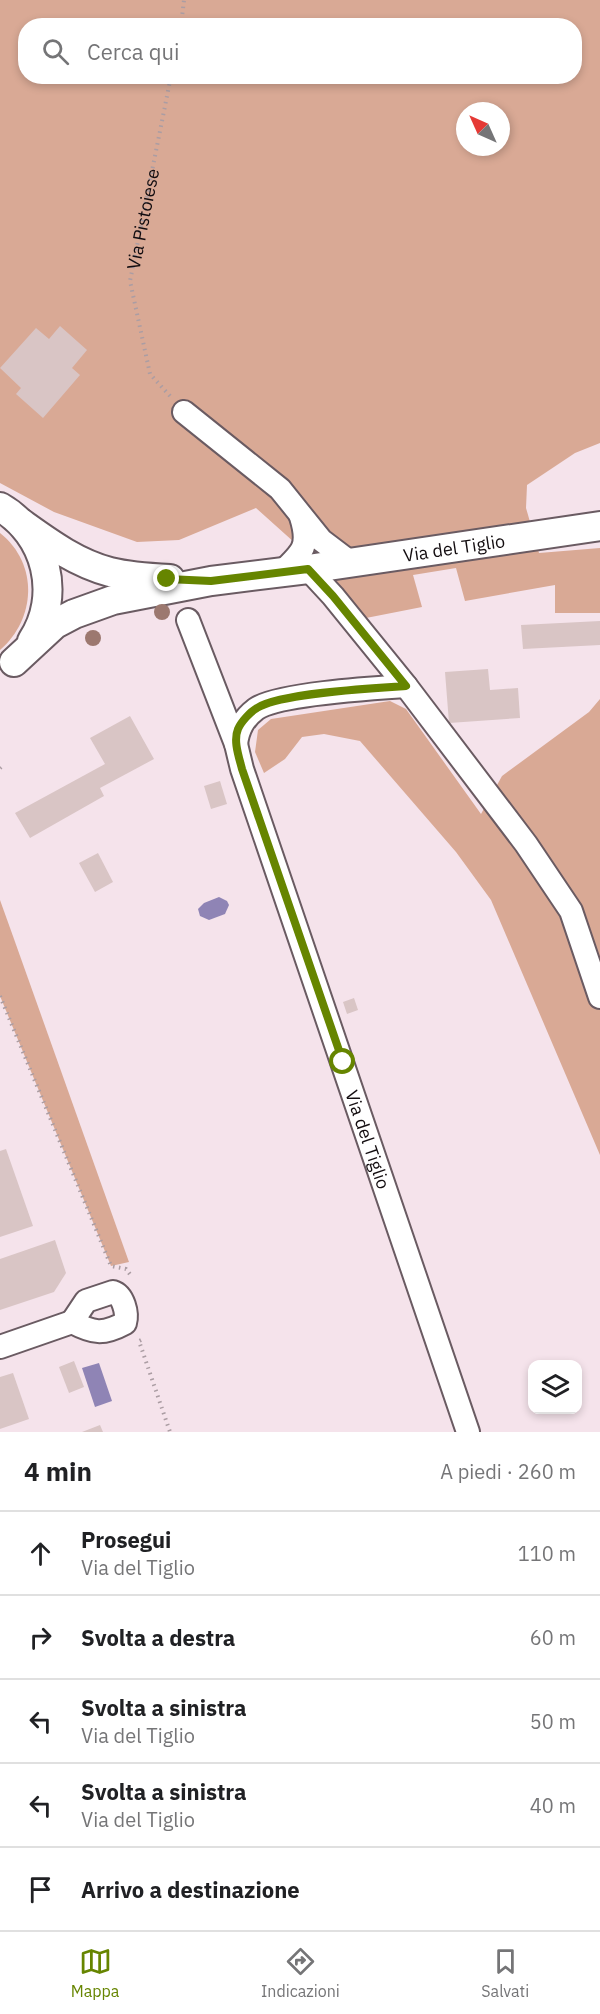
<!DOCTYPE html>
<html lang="it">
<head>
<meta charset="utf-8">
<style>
  :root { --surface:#fff; --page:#f6f6f6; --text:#202124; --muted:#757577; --line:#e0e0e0; --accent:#668500 }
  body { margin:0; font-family:"IBM Plex Sans",sans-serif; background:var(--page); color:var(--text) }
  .controls { position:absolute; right:18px; bottom:18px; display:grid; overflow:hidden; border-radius:12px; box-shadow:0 3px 9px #0003 }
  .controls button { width:54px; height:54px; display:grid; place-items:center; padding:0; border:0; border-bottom:2px solid var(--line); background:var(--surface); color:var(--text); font:30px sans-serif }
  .compass { position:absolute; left:456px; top:102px; width:54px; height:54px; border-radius:50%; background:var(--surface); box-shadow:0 3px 9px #0003; rotate:315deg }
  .stop { position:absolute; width:18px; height:18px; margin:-14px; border:4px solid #668500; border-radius:50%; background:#fff }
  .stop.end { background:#668500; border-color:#fff; box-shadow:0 2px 6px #0008 }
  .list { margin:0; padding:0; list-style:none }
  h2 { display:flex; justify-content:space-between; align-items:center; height:78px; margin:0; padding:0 24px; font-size:26px }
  h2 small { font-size:20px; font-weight:400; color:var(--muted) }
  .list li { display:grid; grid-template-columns:39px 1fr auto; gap:18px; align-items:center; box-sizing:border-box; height:84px; padding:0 24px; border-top:2px solid var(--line) }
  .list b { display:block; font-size:22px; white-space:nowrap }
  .list p { margin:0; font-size:20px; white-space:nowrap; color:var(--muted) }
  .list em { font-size:20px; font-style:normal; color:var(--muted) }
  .icon { flex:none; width:33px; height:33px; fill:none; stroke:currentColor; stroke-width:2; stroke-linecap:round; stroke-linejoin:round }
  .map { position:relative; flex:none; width:600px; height:1432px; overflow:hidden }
  .search { position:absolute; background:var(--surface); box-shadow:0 3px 9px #0003; left:18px; right:18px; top:18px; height:66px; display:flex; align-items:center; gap:15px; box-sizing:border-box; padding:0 21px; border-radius:24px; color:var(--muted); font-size:22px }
  .sheet { height:498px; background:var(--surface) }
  nav { display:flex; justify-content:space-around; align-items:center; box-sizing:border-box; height:84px; border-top:2px solid var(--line); background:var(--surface); font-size:16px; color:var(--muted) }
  nav a { display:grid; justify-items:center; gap:3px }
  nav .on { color:var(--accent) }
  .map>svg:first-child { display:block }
  .green { fill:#d9a995; fill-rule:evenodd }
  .water { fill:#8f84b5 }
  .building { fill:#d9c5c5 }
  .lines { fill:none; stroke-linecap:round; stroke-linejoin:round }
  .minor-casing { stroke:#6a5b62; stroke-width:26 }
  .major-casing { stroke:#6a5b62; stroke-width:32 }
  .path { stroke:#ab9da3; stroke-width:4; stroke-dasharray:1.5 4.5; stroke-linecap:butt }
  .minor { stroke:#fff; stroke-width:22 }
  .major { stroke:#fff; stroke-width:28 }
  .tree { fill:#9c786f }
  .route { stroke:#668500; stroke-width:8 }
  .labels { text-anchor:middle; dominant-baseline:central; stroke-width:4.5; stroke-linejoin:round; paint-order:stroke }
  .street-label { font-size:18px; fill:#130d10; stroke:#fff }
</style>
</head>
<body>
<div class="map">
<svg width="600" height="1432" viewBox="0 0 600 1432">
  <rect width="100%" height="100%" fill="#f5e3eb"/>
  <g class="green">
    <path d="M0 0H600V443L575 453 527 485 526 508 539 553 600 548V613H555V585L465 601 456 568 413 575 422 607 366 618 334 578 256 508 179 540 137 542 54 512 0 483ZM26 26H574V76H26ZM465 111H501V147H465Z"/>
    <path d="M0 533C39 564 36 619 0 650Z"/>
    <polygon points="600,699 600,1155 491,900 456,852 360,741 324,734 302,737 285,759 264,773 255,752 258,730 271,719 390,701 406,709 481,814 502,776 589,712"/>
    <polygon points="0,900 14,939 129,1262 111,1266 0,996"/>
  </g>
  <g class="water">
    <polygon points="219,897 227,901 229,905 225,914 209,920 200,916 198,909 204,903"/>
    <polygon points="99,1363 112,1401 95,1407 82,1368"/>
  </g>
  <g class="building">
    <polygon points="60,326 87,350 72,368 80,375 43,418 16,394 21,388 0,368 36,328 49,339"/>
    <polygon points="600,621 600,645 523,649 521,625"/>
    <polygon points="488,669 490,690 518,688 520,718 449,723 445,672"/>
    <polygon points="130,716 154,759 100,788 104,796 30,838 15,813 105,764 90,738"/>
    <polygon points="220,781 227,804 211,809 204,786"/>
    <polygon points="98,853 113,882 95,892 79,863"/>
    <polygon points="354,998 358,1010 347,1014 343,1002"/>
    <polygon points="6,1149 33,1226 0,1237 0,1151"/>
    <polygon points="55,1240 66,1273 54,1292 0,1310 0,1259"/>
    <polygon points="74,1361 84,1387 69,1393 59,1367"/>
    <polygon points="13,1373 29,1419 0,1429 0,1377"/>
    <polygon points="100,1425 103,1432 82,1432"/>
  </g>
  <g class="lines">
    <g class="minor-casing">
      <g id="minor">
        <polyline points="184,412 280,489 321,540 350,562"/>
        <polyline points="308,569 333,596 406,686 526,844 571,911 600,997"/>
        <path d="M282 572C303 552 310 546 301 517"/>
        <path id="s2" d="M188 620 236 744 242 769 468 1432"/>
        <path d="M236 744C238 729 243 719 256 709 277 694 376 688 406 686"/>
        <path d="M113 1292C123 1295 128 1313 125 1323 103 1335 93 1333 72 1322L86 1301Z"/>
        <polyline points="0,1347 72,1322"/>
      </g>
    </g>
    <g class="major-casing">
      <g id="major">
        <path d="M0 507C47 534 62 596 32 641"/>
        <path d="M21 523C49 543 76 563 110 572 130 577 150 578 170 579"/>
        <path id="s3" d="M14 662 55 624 74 614 113 600 211 581 308 569 600 526"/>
      </g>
    </g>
    <g class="path">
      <polyline points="181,26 184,0"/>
      <path id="s1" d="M170 396 150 374 130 281 171 76"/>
      <polyline points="0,768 1,767"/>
      <polyline points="0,996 111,1266 126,1269 132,1277"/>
      <polyline points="141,1340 139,1341 170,1432"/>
    </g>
    <use href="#minor" class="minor"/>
    <use href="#major" class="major"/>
  </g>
  <g class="tree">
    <circle cx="162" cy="612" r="8"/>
    <circle cx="93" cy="638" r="8"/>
  </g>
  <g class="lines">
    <path class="route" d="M167 579 211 581 308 569 333 596 406 686C375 688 280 693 257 708 250 712 241 722 238 729 233 741 239 757 242 769L343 1062"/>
  </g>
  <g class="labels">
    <g class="street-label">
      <text stroke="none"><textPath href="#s1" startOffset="188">Via Pistoiese</textPath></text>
      <text stroke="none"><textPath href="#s3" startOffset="464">Via del Tiglio</textPath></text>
      <text stroke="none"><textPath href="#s2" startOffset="550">Via del Tiglio</textPath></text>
    </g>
  </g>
</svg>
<div class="controls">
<button><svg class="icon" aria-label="layers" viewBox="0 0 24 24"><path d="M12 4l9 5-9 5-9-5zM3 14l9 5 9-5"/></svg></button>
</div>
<svg class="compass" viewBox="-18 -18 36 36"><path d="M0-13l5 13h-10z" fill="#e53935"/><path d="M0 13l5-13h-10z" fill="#757577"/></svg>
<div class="stop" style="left:343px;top:1062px"></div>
<div class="stop end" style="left:167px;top:579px"></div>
<div class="search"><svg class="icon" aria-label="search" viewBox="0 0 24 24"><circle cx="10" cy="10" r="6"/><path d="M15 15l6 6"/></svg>Cerca qui</div>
</div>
<section class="sheet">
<h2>4 min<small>A piedi · 260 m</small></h2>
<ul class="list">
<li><svg class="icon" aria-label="ahead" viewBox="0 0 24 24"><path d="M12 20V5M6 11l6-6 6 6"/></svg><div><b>Prosegui</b><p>Via del Tiglio</p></div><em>110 m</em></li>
<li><svg class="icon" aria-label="right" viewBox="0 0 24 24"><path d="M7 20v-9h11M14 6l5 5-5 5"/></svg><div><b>Svolta a destra</b></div><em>60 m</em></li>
<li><svg class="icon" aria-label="left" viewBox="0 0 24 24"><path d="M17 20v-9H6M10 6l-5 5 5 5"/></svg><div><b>Svolta a sinistra</b><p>Via del Tiglio</p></div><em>50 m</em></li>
<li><svg class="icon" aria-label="left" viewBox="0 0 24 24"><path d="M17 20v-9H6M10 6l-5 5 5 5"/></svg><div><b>Svolta a sinistra</b><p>Via del Tiglio</p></div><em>40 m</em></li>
<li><svg class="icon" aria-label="arrive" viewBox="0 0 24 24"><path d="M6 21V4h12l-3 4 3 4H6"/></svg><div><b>Arrivo a destinazione</b></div></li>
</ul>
</section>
<nav>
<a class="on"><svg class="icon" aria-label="map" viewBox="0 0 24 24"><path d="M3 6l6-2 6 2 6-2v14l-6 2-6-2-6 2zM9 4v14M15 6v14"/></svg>Mappa</a>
<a><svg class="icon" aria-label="directions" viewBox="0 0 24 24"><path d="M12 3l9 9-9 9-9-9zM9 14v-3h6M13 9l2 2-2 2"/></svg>Indicazioni</a>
<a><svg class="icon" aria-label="saved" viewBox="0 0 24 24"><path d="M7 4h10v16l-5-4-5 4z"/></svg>Salvati</a>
</nav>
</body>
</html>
